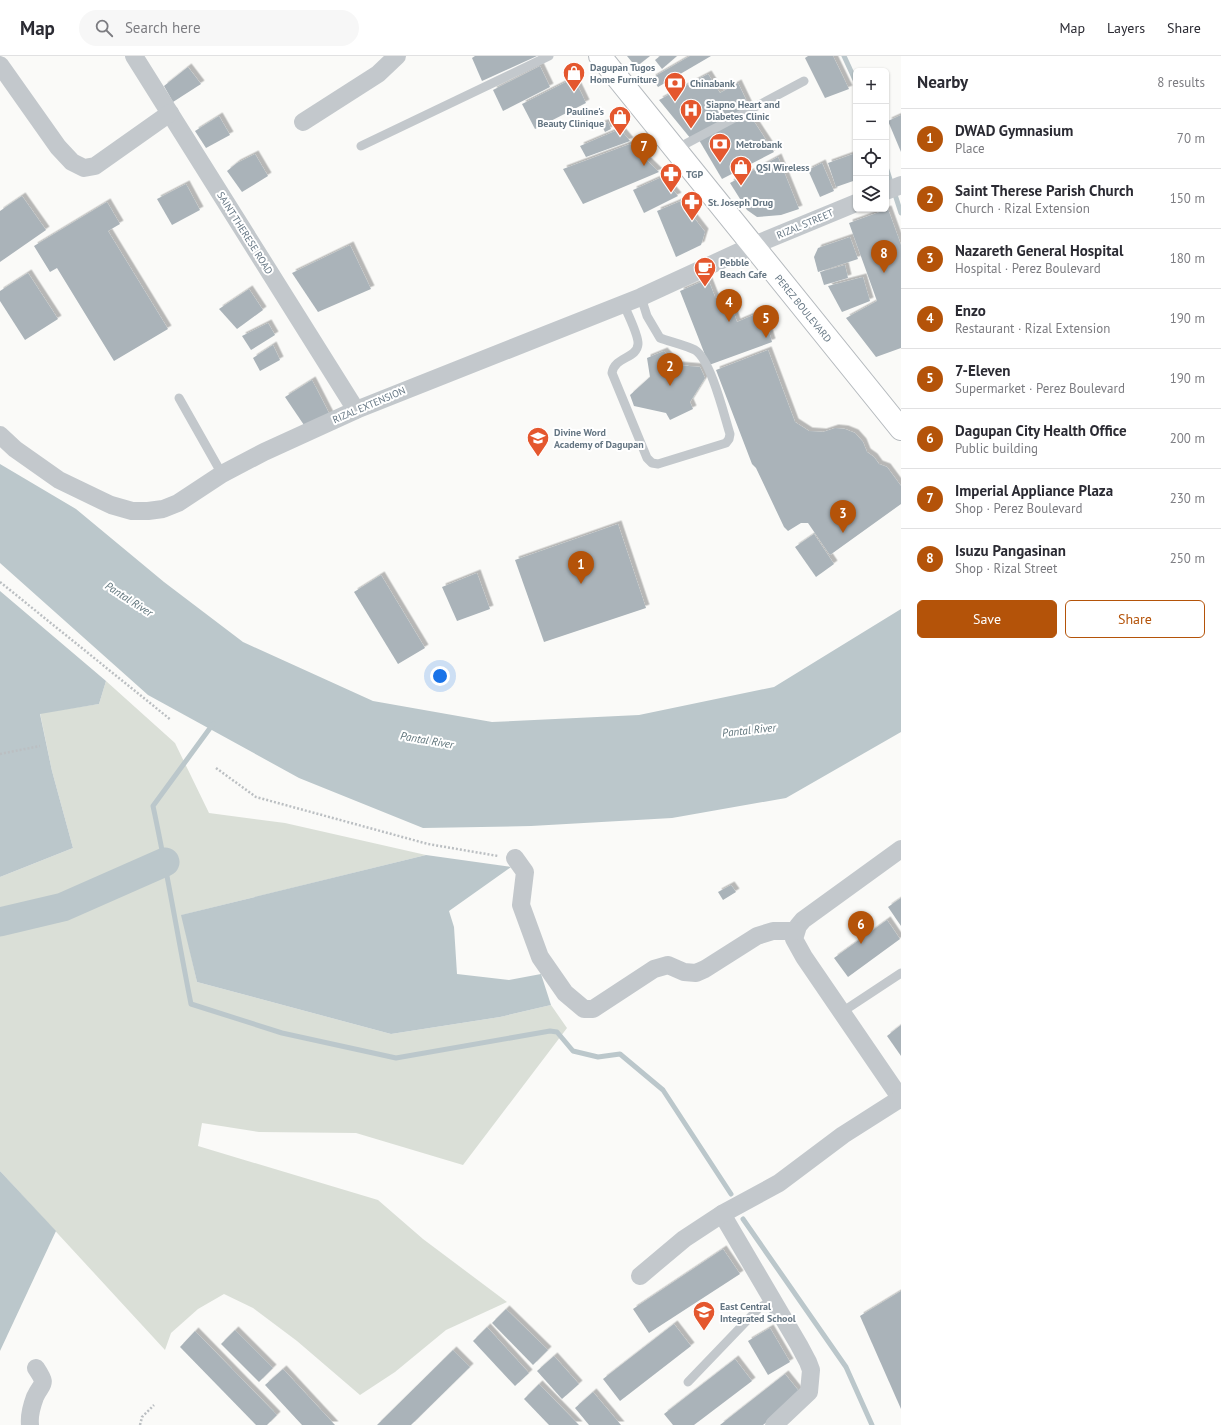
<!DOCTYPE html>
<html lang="en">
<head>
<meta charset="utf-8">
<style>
  :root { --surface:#fff; --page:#f7f7f7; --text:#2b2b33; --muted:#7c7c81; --line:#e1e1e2; --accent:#b45309 }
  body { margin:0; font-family:"PT Sans",sans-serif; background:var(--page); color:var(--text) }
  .controls { position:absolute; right:12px; top:12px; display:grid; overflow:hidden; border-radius:6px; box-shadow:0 1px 3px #0004 }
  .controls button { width:36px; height:36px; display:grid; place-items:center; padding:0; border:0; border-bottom:1px solid var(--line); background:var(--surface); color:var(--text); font:20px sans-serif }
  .you { position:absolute; left:440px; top:620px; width:14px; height:14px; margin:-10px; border:3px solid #fff; border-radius:50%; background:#1a73e8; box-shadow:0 0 0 6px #1a73e833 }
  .badge { display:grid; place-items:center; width:26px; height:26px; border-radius:50%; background:var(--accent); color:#fff; font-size:13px; font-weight:700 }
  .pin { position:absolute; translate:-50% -33px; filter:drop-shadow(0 1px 2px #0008) }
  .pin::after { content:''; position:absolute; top:21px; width:14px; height:12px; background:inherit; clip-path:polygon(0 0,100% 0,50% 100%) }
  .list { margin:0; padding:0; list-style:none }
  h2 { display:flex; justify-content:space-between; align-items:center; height:52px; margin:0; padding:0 16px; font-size:17px }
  h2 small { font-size:13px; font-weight:400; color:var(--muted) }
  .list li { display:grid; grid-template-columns:26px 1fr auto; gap:12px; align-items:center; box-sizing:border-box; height:60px; padding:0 16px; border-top:1px solid var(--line) }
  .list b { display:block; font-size:15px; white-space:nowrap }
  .list p { margin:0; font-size:13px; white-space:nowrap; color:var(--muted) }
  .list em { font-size:13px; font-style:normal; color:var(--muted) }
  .actions { display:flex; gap:8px; padding:12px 16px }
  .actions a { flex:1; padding:9px 0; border:1px solid var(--accent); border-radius:6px; text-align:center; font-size:14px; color:var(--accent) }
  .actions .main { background:var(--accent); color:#fff }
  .icon { flex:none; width:22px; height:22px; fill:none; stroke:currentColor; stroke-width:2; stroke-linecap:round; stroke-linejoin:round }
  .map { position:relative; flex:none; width:901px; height:1369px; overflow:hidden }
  header { display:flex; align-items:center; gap:24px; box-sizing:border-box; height:56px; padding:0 20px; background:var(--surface); border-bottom:1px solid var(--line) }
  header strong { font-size:19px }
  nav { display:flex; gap:22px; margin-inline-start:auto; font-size:14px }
  .search { width:280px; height:36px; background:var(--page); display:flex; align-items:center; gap:10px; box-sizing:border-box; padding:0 14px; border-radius:22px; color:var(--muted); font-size:15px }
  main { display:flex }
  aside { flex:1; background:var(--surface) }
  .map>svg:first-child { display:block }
  .green { fill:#dadfd7 }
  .water { fill:#bbc7cb }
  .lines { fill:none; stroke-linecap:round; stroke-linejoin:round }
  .stream { stroke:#bbc7cb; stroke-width:5 }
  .river { stroke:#bbc7cb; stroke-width:29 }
  .building { fill:#aab3b9; filter:url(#shadow) }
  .primary-casing { stroke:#b5babe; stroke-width:24 }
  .path { stroke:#bbbfc2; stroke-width:2.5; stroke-dasharray:2 2; stroke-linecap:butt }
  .service { stroke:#c3c8cc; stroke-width:9 }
  .minor { stroke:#c3c8cc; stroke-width:18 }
  .primary { stroke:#fff; stroke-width:22 }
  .labels { text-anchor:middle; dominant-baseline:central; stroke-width:4; stroke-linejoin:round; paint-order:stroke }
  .poi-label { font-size:10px; font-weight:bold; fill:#657683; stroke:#fff; text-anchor:start }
  .street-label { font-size:10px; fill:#657683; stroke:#fff }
  .water-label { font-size:11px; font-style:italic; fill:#60757c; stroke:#fff }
</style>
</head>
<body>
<header>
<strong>Map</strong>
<div class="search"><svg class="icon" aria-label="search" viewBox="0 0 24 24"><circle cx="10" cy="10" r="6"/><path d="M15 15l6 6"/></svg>Search here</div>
<nav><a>Map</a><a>Layers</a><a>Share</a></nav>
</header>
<main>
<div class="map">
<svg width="901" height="1369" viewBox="0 0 901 1369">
  <defs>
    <filter id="shadow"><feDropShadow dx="3.5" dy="-3.5" stdDeviation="0" flood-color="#0004"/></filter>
  </defs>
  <rect width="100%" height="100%" fill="#fafaf8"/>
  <polygon class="green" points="106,625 175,687 209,757 285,767 426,799 182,859 197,926 391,978 500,961 551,949 567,972 463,1109 356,1077 259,1076 202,1067 198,1090 378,1144 423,1183 507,1246 446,1274 395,1316 360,1339 297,1285 253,1252 224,1238 198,1253 171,1277 165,1294 0,1115 0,821 73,792 52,715 40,657 99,648"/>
  <g class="water">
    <polygon points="0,408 76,453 164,526 243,586 373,645 492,666 639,659 774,631 901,553 901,676 786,742 672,762 531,770 423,772 299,722 148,639 0,507"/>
    <polygon points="0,535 106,625 99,648 40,658 52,715 73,792 0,821"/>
    <polygon points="426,799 511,811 449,855 454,871 457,918 509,924 541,918 551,949 500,961 391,978 197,926 181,859"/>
    <polygon points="0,1115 56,1175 0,1295"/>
  </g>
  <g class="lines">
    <g class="stream">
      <polyline points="844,0 856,26"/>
      <polyline points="886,111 901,157"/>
      <path d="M213 668 153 750C167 815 178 882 191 948L282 977 396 1002 550 975 557 976 573 995 598 1001 620 998 663 1034 731 1138"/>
      <polyline points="743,1163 846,1311 872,1369"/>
    </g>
    <polyline class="river" points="0,866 63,851 165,806"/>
  </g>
  <g class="building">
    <polygon points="475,0 537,0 482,25 472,2"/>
    <polygon points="627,0 650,0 636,11"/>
    <polygon points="660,0 677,0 662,13 655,4"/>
    <polygon points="690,0 711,0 658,31 652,22"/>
    <polygon points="808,0 833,0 849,33 825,42 805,2"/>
    <polygon points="540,10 550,31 503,55 493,34"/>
    <polygon points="188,11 201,28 173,46 164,30"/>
    <polygon points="708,18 720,37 738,27 749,50 691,83 659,44"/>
    <polygon points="574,22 586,47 535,73 522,48"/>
    <polygon points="749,58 774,96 722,123 699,84"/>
    <polygon points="901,59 901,96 888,65"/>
    <polygon points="219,60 230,79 206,92 195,75"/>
    <polygon points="608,66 611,73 605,76 601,68"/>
    <polygon points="620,73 630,85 586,101 580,90"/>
    <polygon points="630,88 659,116 583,148 563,113"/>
    <polygon points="856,97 856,124 836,131 828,107"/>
    <polygon points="255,98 268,120 242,136 227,115 237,107"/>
    <polygon points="778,101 799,153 781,159 757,161 747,154 730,127"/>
    <polygon points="822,107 834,135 820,141 808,114"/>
    <polygon points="662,121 678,140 644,157 633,134"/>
    <polygon points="186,128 200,154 172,169 157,143"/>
    <polygon points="22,140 46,174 0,206 0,155"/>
    <polygon points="681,145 705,176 701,189 676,201 657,155"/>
    <polygon points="107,146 120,168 108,175 168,273 114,305 57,212 50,216 34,190"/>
    <polygon points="888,153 901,189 901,292 876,301 846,262 877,245 849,167"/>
    <polygon points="850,181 858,203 818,216 814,201 818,192"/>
    <polygon points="350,189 371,233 318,256 292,217"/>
    <polygon points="845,209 848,222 824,229 820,216"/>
    <polygon points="28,217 58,263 25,284 0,245 0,235"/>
    <polygon points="863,221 870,245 842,256 828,230"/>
    <polygon points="708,223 715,241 731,248 737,266 763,255 772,286 709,309 680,235"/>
    <polygon points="249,233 263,254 237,273 219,253"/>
    <polygon points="268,267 275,279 251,294 242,280"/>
    <polygon points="273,289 280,304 260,315 253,302"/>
    <polygon points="768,294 795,366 809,375 823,376 835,372 845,373 855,377 863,386 867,396 874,401 879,408 887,411 901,430 901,448 830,499 808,467 801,467 788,475 784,471 756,412 752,408 716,314"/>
    <polygon points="664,295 677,309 700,311 705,322 690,346 693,353 670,364 666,357 634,350 630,339 650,321 647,302"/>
    <polygon points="312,324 331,361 306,372 285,341"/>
    <polygon points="618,468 646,552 544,586 515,504"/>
    <polygon points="814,478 834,508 816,521 795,491"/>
    <polygon points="477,517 490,553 457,565 442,531"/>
    <polygon points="381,519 425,592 398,608 354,536"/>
    <polygon points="731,829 736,836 723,844 718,836"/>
    <polygon points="901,842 901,870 888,851"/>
    <polygon points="887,864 900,883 848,921 834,902"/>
    <polygon points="901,969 901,1000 887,980"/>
    <polygon points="723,1193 740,1218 649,1277 633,1253"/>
    <polygon points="901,1235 901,1353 860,1260"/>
    <polygon points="506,1253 548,1294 533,1309 492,1267"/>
    <polygon points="674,1268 691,1290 620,1345 603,1323"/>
    <polygon points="487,1271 529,1317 515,1330 473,1285"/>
    <polygon points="770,1272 790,1306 768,1319 748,1285"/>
    <polygon points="235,1274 273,1312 259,1326 221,1288"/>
    <polygon points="195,1275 277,1359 267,1369 256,1369 180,1291"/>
    <polygon points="453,1294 470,1311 411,1369 377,1369"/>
    <polygon points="554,1300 579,1328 562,1343 537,1315"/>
    <polygon points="735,1303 752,1325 694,1369 673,1369 664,1358"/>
    <polygon points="283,1313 335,1369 302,1369 265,1329"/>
    <polygon points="785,1318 802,1339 763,1369 720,1369"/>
    <polygon points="539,1328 579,1369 549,1369 524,1343"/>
    <polygon points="593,1336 621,1369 589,1369 575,1352"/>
  </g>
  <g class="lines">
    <g class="primary-casing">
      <g id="primary">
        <path id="s1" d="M600 0 901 373"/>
      </g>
    </g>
    <g class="path">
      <polyline points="0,526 171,664"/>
      <polyline points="0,698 40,690"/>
      <polyline points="216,712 256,741 428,788 498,800"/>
      <polyline points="140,1369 142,1361 154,1349"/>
    </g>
    <g class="service">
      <polyline points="361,90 549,0"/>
      <polyline points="676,93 804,25"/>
      <path d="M623 247C627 256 639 280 638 288 637 303 615 300 612 317L647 402 652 407 658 408 726 387 729 383 730 378C724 359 711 304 695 294 688 290 668 285 660 282L647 260 641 241"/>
      <polyline points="179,342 222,418"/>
      <polyline points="842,956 901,917"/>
      <polyline points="688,1326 760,1251 773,1245"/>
    </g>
    <g class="minor">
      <polyline points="134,0 356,354"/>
      <polyline points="0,9 58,91 72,106 84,112 95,110 170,57"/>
      <polyline points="303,66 378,18 397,0"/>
      <polyline points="886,135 901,129"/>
      <polyline points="0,379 15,393 59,424 111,449 132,455 148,455 163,453 178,447 222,418 264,396 356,354 641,241 754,189 856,147"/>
      <polyline points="901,793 803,864 798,870 794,883 804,901 901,1043"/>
      <polyline points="515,802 525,816 521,849 540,901 565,937 584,953 593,953 654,913 668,909 684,916 696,917 705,913 757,880 773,875 795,875"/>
      <polyline points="722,1158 799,1289 808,1306 811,1314 809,1336 774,1369"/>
      <polyline points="640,1220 684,1183 722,1158 779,1127 843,1079 901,1042"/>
      <path d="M30 1369C29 1360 32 1349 35 1341 42 1326 48 1330 36 1312"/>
    </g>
    <use href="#primary" class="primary"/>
  </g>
  <defs>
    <g id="shop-pin" transform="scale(1.15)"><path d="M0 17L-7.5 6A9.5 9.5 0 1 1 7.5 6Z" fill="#e4572e" stroke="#fff"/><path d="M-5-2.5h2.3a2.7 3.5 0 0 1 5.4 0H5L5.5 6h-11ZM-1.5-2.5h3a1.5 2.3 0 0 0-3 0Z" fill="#fff"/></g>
    <g id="bank-pin" transform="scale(1.15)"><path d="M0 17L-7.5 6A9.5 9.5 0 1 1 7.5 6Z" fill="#e4572e" stroke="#fff"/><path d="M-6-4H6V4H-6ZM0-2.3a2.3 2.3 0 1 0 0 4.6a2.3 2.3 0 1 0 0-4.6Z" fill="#fff"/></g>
    <g id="hospital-pin" transform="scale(1.15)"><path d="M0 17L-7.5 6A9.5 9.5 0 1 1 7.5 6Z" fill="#e4572e" stroke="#fff"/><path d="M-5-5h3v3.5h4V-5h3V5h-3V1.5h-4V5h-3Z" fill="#fff"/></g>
    <g id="pharmacy-pin" transform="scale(1.15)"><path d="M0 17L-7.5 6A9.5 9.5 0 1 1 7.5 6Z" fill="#e4572e" stroke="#fff"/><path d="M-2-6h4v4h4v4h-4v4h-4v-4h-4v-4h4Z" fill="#fff"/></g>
    <g id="cafe-pin" transform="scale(1.15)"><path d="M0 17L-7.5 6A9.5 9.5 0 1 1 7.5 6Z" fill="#e4572e" stroke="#fff"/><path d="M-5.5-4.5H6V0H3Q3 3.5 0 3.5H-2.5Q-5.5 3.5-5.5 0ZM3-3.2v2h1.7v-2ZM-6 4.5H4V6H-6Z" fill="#fff"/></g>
    <g id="school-pin" transform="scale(1.15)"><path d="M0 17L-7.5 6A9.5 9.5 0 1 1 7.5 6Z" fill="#e4572e" stroke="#fff"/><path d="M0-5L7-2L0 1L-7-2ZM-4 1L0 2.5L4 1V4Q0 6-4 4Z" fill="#fff"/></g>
  </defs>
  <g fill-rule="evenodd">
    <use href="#shop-pin" x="574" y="17"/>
    <use href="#bank-pin" x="675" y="27"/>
    <use href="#hospital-pin" x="691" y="54"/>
    <use href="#shop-pin" x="620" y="61"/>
    <use href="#bank-pin" x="720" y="88"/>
    <use href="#shop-pin" x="741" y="111"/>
    <use href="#pharmacy-pin" x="671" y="118"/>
    <use href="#pharmacy-pin" x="692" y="146"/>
    <use href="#cafe-pin" x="705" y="212"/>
    <use href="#school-pin" x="538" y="382"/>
    <use href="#school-pin" x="704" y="1256"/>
  </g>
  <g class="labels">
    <g class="poi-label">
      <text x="590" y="11">Dagupan Tugos<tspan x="590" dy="12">Home Furniture</tspan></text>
      <text x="690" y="27">Chinabank</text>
      <text x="706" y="48">Siapno Heart and<tspan x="706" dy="12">Diabetes Clinic</tspan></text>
      <text x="604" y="55" text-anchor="end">Pauline's<tspan x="604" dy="12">Beauty Clinique</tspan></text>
      <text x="736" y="88">Metrobank</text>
      <text x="756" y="111">QSI Wireless</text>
      <text x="686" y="118">TGP</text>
      <text x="708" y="146">St. Joseph Drug</text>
      <text x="720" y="206">Pebble<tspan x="720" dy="12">Beach Cafe</tspan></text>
      <text x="554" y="376">Divine Word<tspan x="554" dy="12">Academy of Dagupan</tspan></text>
      <text x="720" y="1250">East Central<tspan x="720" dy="12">Integrated School</tspan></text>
    </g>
    <g class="street-label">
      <text transform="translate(805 168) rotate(-23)">RIZAL STREET</text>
      <text transform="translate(245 177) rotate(58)">SAINT THERESE ROAD</text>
      <text stroke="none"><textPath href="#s1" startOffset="324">PEREZ BOULEVARD</textPath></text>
      <text transform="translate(369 349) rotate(-23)">RIZAL EXTENSION</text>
    </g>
    <g class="water-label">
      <text transform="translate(129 543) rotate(33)">Pantal River</text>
      <text transform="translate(749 674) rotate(-6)">Pantal River</text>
      <text transform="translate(427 684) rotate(10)">Pantal River</text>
    </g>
  </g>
</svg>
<div class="controls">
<button>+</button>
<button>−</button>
<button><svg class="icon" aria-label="locate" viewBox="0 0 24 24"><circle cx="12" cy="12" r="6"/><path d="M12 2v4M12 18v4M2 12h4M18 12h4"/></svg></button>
<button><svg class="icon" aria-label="layers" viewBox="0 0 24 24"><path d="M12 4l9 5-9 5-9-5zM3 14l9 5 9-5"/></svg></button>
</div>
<div class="you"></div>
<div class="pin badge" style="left:581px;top:528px">1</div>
<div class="pin badge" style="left:670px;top:330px">2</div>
<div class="pin badge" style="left:843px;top:477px">3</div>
<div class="pin badge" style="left:729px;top:266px">4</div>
<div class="pin badge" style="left:766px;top:282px">5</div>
<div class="pin badge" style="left:861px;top:888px">6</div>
<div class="pin badge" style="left:644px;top:110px">7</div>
<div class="pin badge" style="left:884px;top:217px">8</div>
</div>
<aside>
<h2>Nearby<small>8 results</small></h2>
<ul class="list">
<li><span class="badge">1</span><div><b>DWAD Gymnasium</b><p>Place</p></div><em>70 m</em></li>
<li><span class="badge">2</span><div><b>Saint Therese Parish Church</b><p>Church · Rizal Extension</p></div><em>150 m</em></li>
<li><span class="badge">3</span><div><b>Nazareth General Hospital</b><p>Hospital · Perez Boulevard</p></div><em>180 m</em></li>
<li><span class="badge">4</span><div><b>Enzo</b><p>Restaurant · Rizal Extension</p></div><em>190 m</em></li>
<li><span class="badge">5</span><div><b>7-Eleven</b><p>Supermarket · Perez Boulevard</p></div><em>190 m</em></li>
<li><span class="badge">6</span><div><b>Dagupan City Health Office</b><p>Public building</p></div><em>200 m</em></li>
<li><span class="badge">7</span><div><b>Imperial Appliance Plaza</b><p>Shop · Perez Boulevard</p></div><em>230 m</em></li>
<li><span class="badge">8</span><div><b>Isuzu Pangasinan</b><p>Shop · Rizal Street</p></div><em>250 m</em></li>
</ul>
<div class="actions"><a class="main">Save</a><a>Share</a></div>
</aside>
</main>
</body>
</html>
